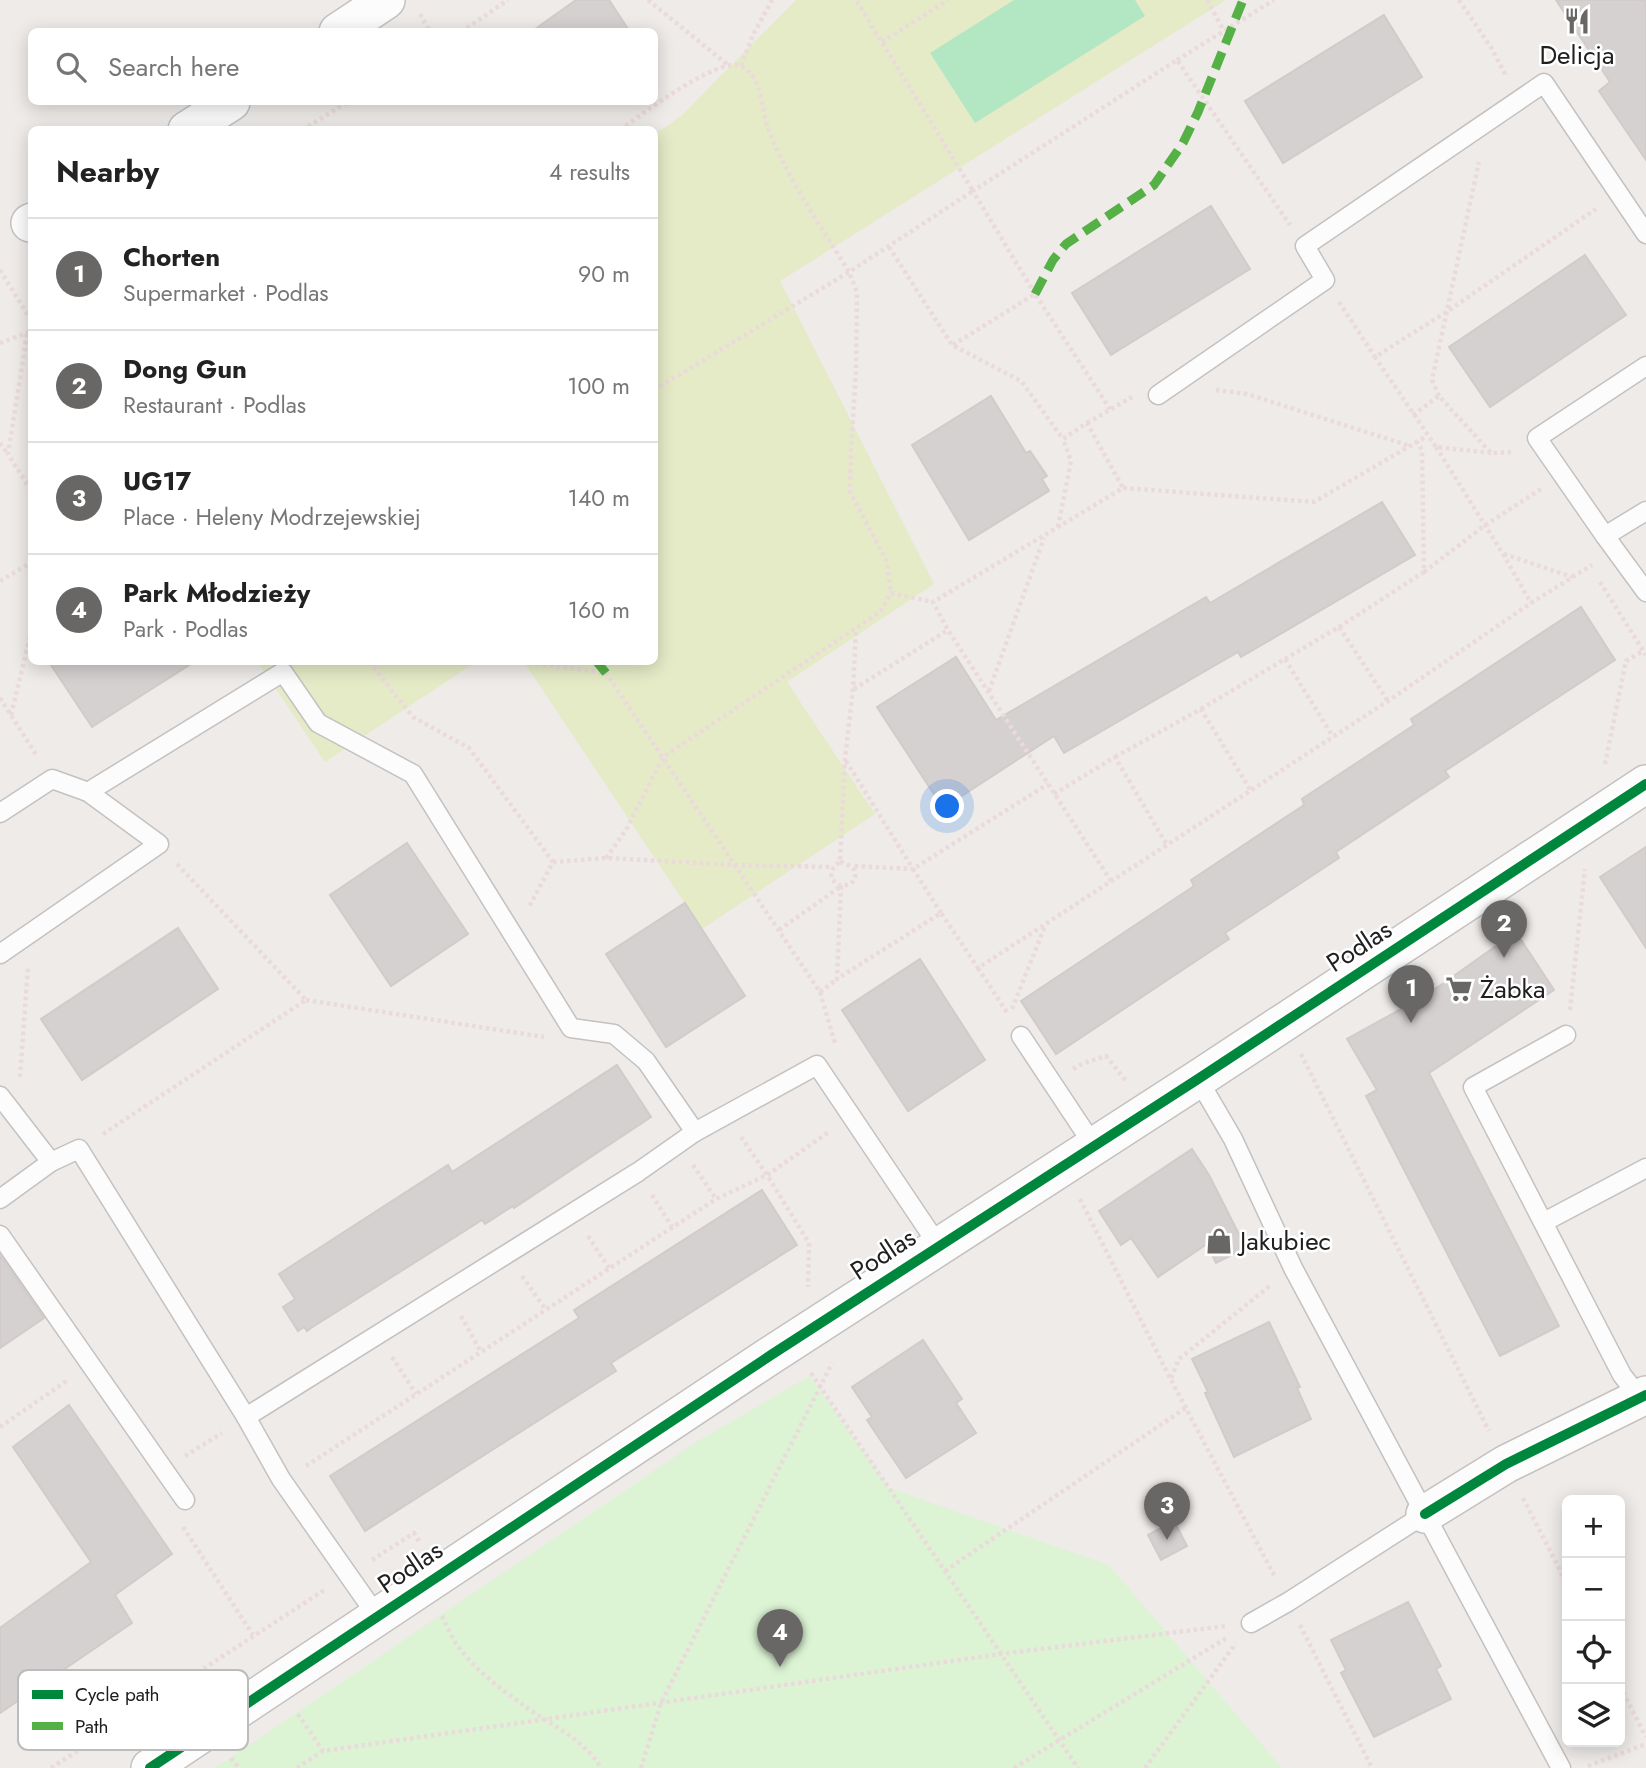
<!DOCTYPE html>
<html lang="en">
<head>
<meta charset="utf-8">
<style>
  :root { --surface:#fff; --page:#f2f2f2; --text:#222; --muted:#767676; --line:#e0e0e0; --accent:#686766 }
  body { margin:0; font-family:Jost,sans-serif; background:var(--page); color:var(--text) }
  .controls { position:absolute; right:21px; bottom:21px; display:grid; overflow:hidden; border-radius:10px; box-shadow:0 4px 18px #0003 }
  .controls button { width:63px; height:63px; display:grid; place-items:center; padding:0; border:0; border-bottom:2px solid var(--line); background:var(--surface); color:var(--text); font:35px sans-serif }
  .you { position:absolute; left:948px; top:807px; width:24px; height:24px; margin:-18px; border:5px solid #fff; border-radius:50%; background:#1a73e8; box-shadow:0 0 0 10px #1a73e833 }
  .badge { display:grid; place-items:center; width:46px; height:46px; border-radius:50%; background:var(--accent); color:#fff; font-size:23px; font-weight:700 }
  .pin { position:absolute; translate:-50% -58px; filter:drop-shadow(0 2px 4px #0008) }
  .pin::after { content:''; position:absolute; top:37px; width:24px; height:21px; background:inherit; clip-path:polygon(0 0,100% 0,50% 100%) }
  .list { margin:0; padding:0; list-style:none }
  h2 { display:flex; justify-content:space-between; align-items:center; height:91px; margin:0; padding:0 28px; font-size:30px }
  h2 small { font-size:23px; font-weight:400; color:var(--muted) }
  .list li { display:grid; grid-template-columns:46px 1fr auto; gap:21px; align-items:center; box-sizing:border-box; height:112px; padding:0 28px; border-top:2px solid var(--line) }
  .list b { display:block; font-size:26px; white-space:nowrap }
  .list p { margin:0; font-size:23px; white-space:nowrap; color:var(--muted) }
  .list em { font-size:23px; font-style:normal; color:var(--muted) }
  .icon { flex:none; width:38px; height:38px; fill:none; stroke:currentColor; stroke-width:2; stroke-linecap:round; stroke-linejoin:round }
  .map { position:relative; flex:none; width:1646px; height:1768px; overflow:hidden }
  .search { position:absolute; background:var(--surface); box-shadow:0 4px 18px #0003; left:28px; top:28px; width:630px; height:77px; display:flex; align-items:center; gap:18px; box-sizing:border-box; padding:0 24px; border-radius:10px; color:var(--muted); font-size:26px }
  .panel { position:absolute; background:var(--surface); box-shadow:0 4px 18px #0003; left:28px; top:126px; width:630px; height:539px; border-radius:10px }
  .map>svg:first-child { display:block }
  .grass { fill:#e5ebc7 }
  .park { fill:#dcf4d4 }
  .pitch { fill:#b3e6c2 }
  .building { fill:#d5d1d0; stroke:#d1ccca; stroke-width:2 }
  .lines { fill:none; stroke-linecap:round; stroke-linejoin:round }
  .lane-casing { stroke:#c4c2c1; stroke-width:21 }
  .street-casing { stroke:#c4c2c1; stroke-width:40 }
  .path { stroke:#ebdadc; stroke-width:4.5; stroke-dasharray:3.5 3.5; stroke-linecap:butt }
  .lane { stroke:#fcfcfc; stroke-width:18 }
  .street { stroke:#fcfcfc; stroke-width:37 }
  .quiet { stroke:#55b145; stroke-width:9; stroke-dasharray:18 9; stroke-linecap:butt }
  .cycleway-casing { stroke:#fff; stroke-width:15 }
  .cycleway { stroke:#00873e; stroke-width:10 }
  .labels { text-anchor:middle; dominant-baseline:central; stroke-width:5; stroke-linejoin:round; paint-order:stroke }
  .poi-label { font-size:26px; fill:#202020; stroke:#fff; text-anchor:start }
  .street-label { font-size:26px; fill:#202020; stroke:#fff }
  .key { fill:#fff; stroke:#bcbcbc; stroke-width:2 }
  .key-label { font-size:19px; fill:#202020 }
</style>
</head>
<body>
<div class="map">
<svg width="1646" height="1768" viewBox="0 0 1646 1768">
  <rect width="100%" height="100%" fill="#eeebe9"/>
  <g class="grass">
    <polygon points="796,0 1226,0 780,281 934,584 787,682 875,814 702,929 524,662 654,662 655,134 680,117"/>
    <polygon points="258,662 476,662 325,762"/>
  </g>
  <polygon class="park" points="810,1376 889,1488 1109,1565 1282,1768 215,1768 698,1441"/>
  <polygon class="pitch" points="1014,0 1135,0 1145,16 975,123 930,53"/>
  <g class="building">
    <polygon points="576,0 609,0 630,32 531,32"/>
    <polygon points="1556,0 1646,0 1646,160 1599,91 1610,82"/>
    <polygon points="1384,15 1422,77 1283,163 1245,101"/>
    <polygon points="1211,206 1250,269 1111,355 1072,293"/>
    <polygon points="1585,255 1626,315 1490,407 1449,347"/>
    <polygon points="991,396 1026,453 1030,451 1047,476 1042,479 1049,491 969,540 912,445"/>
    <polygon points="1382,502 1415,555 1241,657 1238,652 1064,753 1054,736 943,808 877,707 956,657 996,720 1206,597 1210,603"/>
    <polygon points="1581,607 1615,660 1445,771 1449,777 1336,852 1339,858 1225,933 1229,939 1056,1054 1021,1001 1194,886 1191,880 1304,805 1302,799 1414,725 1411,719"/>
    <polygon points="49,662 194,662 92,727"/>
    <polygon points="407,843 468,934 391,986 330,895"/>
    <polygon points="1646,847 1646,948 1600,877"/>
    <polygon points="685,903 745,996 666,1047 606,954"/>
    <polygon points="178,928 218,989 82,1080 41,1019"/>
    <polygon points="1516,932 1554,990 1429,1073 1559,1326 1500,1356 1366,1096 1377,1090 1347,1039 1428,994"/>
    <polygon points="920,959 985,1060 908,1111 842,1010"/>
    <polygon points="617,1065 651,1117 514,1208 513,1206 485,1224 482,1220 311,1328 307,1331 304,1327 298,1331 283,1307 295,1299 279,1274 448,1165 452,1172"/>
    <polygon points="1192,1149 1209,1175 1246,1248 1216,1263 1207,1244 1158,1277 1131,1238 1121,1245 1099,1211"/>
    <polygon points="762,1190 797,1245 611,1363 616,1371 365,1531 330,1476 579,1318 574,1310"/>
    <polygon points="0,1255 44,1318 0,1348"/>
    <polygon points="1269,1322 1300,1387 1297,1388 1311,1419 1234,1457 1205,1393 1208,1392 1192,1359"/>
    <polygon points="923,1340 962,1399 956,1403 976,1433 906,1478 867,1420 872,1417 852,1387"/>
    <polygon points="69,1405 172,1554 115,1595 132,1623 0,1713 0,1628 91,1562 13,1447"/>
    <polygon points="1174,1521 1187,1546 1161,1560 1148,1535"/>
    <polygon points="1408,1602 1441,1666 1436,1669 1451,1699 1374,1737 1341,1673 1346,1670 1331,1640"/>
  </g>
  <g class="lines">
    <g class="lane-casing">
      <g id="lane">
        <polyline points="1646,366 1537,438 1605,536 1646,511"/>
        <polyline points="1158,395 1325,280 1305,246 1544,83 1646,234"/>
        <polyline points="1605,536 1646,592"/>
        <polyline points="88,792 283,672 318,723 413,774 571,1028 614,1034 646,1061 695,1132 817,1065 938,1245"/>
        <polyline points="0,813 52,779 88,792 159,844 0,954"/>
        <polyline points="1566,1035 1473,1087 1622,1375 1640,1398"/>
        <polyline points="1021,1036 1094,1146"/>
        <polyline points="1198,1079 1233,1139 1293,1268 1561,1768"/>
        <polyline points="0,1096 51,1162"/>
        <polyline points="0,1199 51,1162 79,1149 246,1417 281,1479 377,1616"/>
        <polyline points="1544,1222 1646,1168"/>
        <polyline points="0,1235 185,1500"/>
        <polyline points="246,1417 638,1172 695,1132"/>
        <polyline points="1251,1623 1288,1602 1425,1514"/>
      </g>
    </g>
    <g class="street-casing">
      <g id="street">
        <polyline points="338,32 386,0"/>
        <polyline points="187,130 231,102"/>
        <polyline points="30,223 32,222"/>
        <polyline points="1425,1514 1506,1464 1646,1395"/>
        <polyline points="150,1768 771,1355 1198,1079 1646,784"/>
      </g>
    </g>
    <g class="path">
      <polyline points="648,0 728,65"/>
      <polyline points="1207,0 1224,31"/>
      <polyline points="1459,0 1492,49 1505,74 1504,77"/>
      <polyline points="420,14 430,32"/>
      <polyline points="461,32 508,0"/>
      <polyline points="882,42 948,0"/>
      <polyline points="1177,60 1274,0"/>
      <polyline points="741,66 753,35 772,0"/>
      <polyline points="302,130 348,102"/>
      <path d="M620 130C641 115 718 56 741 66 763 76 761 109 768 128 787 179 821 226 849 272L857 292 856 372 851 448 850 492 887 562 891 593"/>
      <polyline points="889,247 952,345 1021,381 1063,439"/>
      <polyline points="0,270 32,322"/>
      <polyline points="1035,294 973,191 1177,60 1290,225"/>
      <polyline points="1339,302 1375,357"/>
      <polyline points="27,334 8,454 32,492"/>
      <polyline points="0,343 32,331"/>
      <polyline points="953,345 1035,294 1110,409"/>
      <polyline points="654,390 849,272 973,191 856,0"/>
      <polyline points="1216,390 1247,394 1410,446"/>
      <polyline points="1439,396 1432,380 1479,162"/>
      <polyline points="1413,415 1439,396 1491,453 1514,452"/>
      <polyline points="1087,423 1132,397"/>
      <polyline points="0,443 7,453"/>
      <polyline points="1436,447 1503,554 1531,603"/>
      <polyline points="1491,453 1436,447 1375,357 1448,311 1596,209"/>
      <polyline points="1058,527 1071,461 1063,439 1087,423 1123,488"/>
      <polyline points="1504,554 1572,577"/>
      <polyline points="1424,572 1484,526 1541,489"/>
      <polyline points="0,581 32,562"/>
      <polyline points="1600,582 1646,655"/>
      <polyline points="1339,627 1424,572 1422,450 1417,442"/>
      <polyline points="1285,659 1339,627 1388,701"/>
      <polyline points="369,662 413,717 469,748 553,862 529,907"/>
      <polyline points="522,662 606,673 820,992 835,1043"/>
      <polyline points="854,689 948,630"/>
      <polyline points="989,691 1044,538"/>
      <polyline points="0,698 37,756"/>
      <polyline points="1201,709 1285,659 1333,737"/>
      <polyline points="11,715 32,628"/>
      <polyline points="1115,757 1201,709 1251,791"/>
      <polyline points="846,761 913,869 853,866"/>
      <polyline points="1605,764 1626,661 1643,651"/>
      <polyline points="1054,794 1115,757 1167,845"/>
      <polyline points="606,858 626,830 663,757 880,612 891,593 933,602"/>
      <polyline points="553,862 606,858 735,865 833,867"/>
      <path d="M840 862C853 866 861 871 851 884L841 886 832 880C830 871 833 867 840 862L845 759 853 689 856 630"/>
      <polyline points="1111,881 948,630 933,602 1123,488 1314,502 1427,436"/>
      <polyline points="841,886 837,979 941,913 978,968 1388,701 1531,603 1592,565"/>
      <polyline points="941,913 913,869 1048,784"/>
      <polyline points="779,930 840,887"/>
      <polyline points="978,968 1008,1014"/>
      <polyline points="820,992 837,979"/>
      <polyline points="306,1000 544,1037"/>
      <polyline points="1012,1009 1045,926"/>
      <polyline points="1570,1010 1585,869"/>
      <polyline points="1301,1054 1489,1431"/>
      <polyline points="1073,1069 1084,1063 1106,1056 1127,1082"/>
      <polyline points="20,1077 28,967"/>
      <polyline points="103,1134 306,1000 176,863"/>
      <polyline points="741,1137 767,1175 809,1243 808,1287"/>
      <polyline points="693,1165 716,1199"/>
      <polyline points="652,1195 672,1227"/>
      <polyline points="1080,1199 1170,1378 1275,1577"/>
      <polyline points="588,1236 609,1268"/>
      <polyline points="522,1276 546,1310"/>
      <polyline points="461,1316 481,1352"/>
      <polyline points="392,1357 416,1394"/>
      <polyline points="811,1373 1078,1768"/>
      <polyline points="1171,1378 1179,1359 1271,1285"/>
      <polyline points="0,1427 68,1380"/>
      <polyline points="185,1456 222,1433"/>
      <polyline points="306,1466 716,1199 767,1175 829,1132"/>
      <polyline points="1523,1498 1567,1584"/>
      <polyline points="183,1527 253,1635"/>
      <polyline points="372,1560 414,1533 420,1543"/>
      <polyline points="945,1571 1187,1407"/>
      <path d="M442 1616C447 1626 451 1636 457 1645 475 1670 502 1690 526 1707 552 1726 584 1739 601 1768"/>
      <polyline points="1300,1625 1372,1768"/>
      <polyline points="1620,1686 1646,1737"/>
      <polyline points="298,1714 323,1751"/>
      <polyline points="231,1758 239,1768"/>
      <polyline points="1588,1766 1646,1744"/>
      <polyline points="51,1768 326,1589"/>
      <polyline points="297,1768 323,1751 1001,1654 1226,1626"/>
      <polyline points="641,1768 661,1703 832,1363"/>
      <polyline points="1014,1768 1228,1637"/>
      <polyline points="1145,1768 1236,1643"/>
    </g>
    <use href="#lane" class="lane"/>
    <use href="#street" class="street"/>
    <g class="quiet">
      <polyline points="1035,294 1053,260 1066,244 1154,185 1183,143 1198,112 1243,0"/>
      <polyline points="597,662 606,673"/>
    </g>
    <g class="cycleway-casing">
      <g id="cycleway">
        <polyline points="1425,1514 1506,1464 1646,1395"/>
        <polyline points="150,1768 771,1355 1198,1079 1646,784"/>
      </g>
    </g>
    <use href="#cycleway" class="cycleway"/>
  </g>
  <defs>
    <g id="restaurant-bare" transform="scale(2.1)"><path d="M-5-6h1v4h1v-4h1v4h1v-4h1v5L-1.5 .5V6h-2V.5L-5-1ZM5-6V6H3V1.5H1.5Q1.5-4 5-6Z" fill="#686766" stroke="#fff" stroke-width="2.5" paint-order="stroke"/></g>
    <g id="supermarket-bare" transform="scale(2.1)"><path d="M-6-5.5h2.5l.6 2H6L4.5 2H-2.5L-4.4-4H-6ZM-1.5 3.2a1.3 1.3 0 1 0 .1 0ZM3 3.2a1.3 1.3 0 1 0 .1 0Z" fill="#686766" stroke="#fff" stroke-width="2.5" paint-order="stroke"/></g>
    <g id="shop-bare" transform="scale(2.1)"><path d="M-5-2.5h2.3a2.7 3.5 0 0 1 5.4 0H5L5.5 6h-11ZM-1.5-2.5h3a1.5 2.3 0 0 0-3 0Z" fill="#686766" stroke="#fff" stroke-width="2.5" paint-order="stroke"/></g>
  </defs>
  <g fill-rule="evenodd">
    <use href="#restaurant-bare" x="1577" y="21"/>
    <use href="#supermarket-bare" x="1459" y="989"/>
    <use href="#shop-bare" x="1219" y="1241"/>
  </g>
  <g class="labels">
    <g class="poi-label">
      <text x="1577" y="55" text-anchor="middle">Delicja</text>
      <text x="1480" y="989">Żabka</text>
      <text x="1240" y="1241">Jakubiec</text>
    </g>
    <g class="street-label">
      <text transform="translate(1359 946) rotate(-33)">Podlas</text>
      <text transform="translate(883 1254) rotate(-33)">Podlas</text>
      <text transform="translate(410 1567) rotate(-34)">Podlas</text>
    </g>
  </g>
  <rect x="18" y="1670" width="230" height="80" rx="10" class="key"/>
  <rect x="32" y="1690" width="31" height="9" fill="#00873e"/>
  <rect x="32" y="1722" width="31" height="8" fill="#55b145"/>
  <g class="key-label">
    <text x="75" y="1701">Cycle path</text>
    <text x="75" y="1733">Path</text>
  </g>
</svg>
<div class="controls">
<button>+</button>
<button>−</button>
<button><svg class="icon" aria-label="locate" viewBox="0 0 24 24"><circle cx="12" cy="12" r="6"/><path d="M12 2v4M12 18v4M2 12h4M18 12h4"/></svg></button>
<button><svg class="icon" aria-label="layers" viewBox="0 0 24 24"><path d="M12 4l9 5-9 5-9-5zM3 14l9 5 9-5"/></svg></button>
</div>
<div class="you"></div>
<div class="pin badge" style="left:1411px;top:1023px">1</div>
<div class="pin badge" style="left:1504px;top:958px">2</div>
<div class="pin badge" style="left:1167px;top:1540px">3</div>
<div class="pin badge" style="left:780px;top:1667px">4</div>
<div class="search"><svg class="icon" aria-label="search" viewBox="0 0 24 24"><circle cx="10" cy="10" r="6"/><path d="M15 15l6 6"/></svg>Search here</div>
<section class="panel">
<h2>Nearby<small>4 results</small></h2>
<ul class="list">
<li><span class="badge">1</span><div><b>Chorten</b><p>Supermarket · Podlas</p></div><em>90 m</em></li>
<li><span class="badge">2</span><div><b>Dong Gun</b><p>Restaurant · Podlas</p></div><em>100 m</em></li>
<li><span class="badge">3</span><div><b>UG17</b><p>Place · Heleny Modrzejewskiej</p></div><em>140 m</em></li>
<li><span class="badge">4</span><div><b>Park Młodzieży</b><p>Park · Podlas</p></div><em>160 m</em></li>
</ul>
</section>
</div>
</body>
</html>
